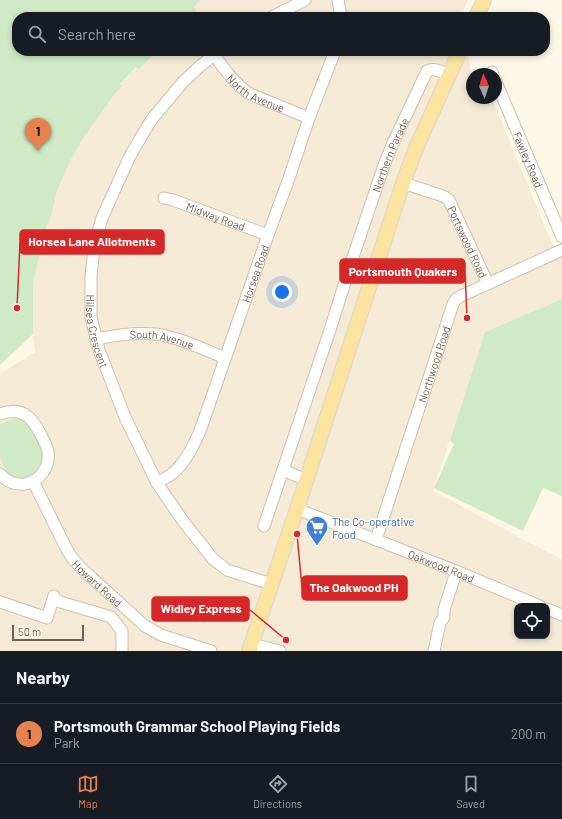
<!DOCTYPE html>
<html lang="en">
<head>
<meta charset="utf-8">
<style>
  :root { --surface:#171b24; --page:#20242c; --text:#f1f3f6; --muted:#9ea1a6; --line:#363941; --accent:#e5824d }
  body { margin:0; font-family:Barlow,sans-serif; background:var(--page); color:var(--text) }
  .controls { position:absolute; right:12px; bottom:12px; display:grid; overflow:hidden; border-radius:8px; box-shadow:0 2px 6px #0003 }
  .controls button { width:36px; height:36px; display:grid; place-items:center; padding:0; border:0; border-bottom:1px solid var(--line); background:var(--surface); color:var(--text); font:20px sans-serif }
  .compass { position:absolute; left:466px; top:68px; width:36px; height:36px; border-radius:50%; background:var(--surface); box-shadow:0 2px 6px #0003; rotate:357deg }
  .scale { position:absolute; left:12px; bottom:10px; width:72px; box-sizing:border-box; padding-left:4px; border:2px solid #76604b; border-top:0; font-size:11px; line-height:14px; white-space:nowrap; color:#76604b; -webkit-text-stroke:3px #fffaed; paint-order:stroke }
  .you { position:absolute; left:282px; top:292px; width:14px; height:14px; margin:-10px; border:3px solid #fff; border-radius:50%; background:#1a73e8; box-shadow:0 0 0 6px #1a73e833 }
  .badge { display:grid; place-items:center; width:26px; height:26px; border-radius:50%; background:var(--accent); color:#111; font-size:13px; font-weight:700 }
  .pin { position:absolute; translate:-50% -33px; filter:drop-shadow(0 1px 2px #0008) }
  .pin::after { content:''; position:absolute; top:21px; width:14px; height:12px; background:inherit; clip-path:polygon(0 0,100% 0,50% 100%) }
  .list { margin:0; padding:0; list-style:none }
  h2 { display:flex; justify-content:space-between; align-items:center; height:52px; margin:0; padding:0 16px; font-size:17px }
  h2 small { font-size:13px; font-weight:400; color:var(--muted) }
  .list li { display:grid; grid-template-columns:26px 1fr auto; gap:12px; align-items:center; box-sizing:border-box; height:60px; padding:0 16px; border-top:1px solid var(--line) }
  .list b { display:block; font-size:15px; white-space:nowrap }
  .list p { margin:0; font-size:13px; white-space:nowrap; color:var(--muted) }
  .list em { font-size:13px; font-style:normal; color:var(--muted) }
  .icon { flex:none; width:22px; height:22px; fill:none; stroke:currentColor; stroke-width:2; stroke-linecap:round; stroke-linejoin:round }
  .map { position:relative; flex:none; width:562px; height:651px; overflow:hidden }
  .search { position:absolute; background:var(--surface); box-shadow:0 2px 6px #0003; left:12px; right:12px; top:12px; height:44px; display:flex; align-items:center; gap:10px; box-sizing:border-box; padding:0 14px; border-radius:16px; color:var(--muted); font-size:15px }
  .sheet { height:112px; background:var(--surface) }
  nav { display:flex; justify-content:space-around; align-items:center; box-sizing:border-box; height:56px; border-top:1px solid var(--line); background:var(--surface); font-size:11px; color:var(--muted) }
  nav a { display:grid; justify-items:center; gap:2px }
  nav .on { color:var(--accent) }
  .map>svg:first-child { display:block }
  .residential { fill:#f4ead5; fill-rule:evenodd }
  .green { fill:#cfeac5 }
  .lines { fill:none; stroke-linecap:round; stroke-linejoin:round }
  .minor-casing { stroke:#cec0ad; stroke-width:13 }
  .major-casing { stroke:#dbd6d0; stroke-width:16 }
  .minor { stroke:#fff; stroke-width:11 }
  .major { stroke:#fae4a0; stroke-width:14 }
  .labels { text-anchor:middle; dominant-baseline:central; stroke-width:3; stroke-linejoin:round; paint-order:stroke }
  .street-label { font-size:11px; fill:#76604b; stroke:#fffaed }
  .shop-label { font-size:11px; fill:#366cbe; stroke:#fffaed; text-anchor:start }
  .leader { fill:none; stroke:#d62828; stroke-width:1.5 }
  .callout-dot { fill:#d62828; stroke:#fffaed; stroke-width:1.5 }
  .callout { fill:#d62828; stroke:#d62828; stroke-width:1.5 }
  .callout-label { font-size:12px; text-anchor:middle; font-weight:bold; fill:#fff }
</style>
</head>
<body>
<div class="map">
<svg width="562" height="651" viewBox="0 0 562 651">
  <rect width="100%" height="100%" fill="#fcf7e7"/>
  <g class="residential">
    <polygon points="200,0 468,0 461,15 461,17 191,17 196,10 194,7"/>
    <path d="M157 51H467L471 71 479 74H472V98H492L557 256 562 255V299L485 332 433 491 545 551 562 559V651H0V374L35 352 33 334V283L46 228 51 215 57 191 70 161 82 140 114 95 122 87 120 85 136 67 139 68ZM517 606H547V636H517Z"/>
  </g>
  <g class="green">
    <polygon points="0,0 200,0 194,7 196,10 191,17 17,17 17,51 157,51 139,69 136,67 120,84 122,86 114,95 82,140 70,161 57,191 51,215 46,228 33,283 33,334 0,365"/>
    <polygon points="562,299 562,496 543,488 523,531 434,488 454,444 450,440 485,332"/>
    <polygon points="17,418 28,421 34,429 45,455 44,463 34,477 22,480 13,478 6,471 0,458 0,425 7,421"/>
  </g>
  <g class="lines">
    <g class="minor-casing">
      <g id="minor">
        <polyline points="338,0 341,17"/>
        <polyline points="272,17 305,0"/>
        <path id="s1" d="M219 51 199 67 183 82 168 100 152 119 141 137 130 156 102 218 98 232 94 248 91 276V317L99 350 125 417 157 483 183 521 213 559 227 570 271 584"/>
        <path id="s2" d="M214 55C224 69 235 84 250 94L309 118"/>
        <polyline points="492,72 493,74"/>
        <path id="s3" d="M496 82 562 237"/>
        <path id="s4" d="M403 183 440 195 445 197 449 200 488 284"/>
        <path id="s5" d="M164 198 173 200 268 235"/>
        <polyline points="351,263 375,271"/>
        <path id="s6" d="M96 339C115 335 135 332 155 334 179 337 203 349 225 358"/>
        <path d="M0 414C22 406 32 417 41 435 44 441 47 446 48 452 50 467 40 481 25 484 15 485 6 481 0 474"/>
        <polyline points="283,470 306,480"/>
        <path id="s7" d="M33 481 67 550 73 559 81 568 145 626 161 635 211 651"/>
        <path id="s8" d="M157 483C162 480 168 477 173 473 186 462 193 446 200 431L268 235 288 181 309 118 335 51"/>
        <path id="s9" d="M297 509 451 569 540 606"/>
        <path id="s10" d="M264 526 330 330 351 263 384 165 393 143 427 71C434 67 442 72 449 75"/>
        <path id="s11" d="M376 540 453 304 456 299 461 296 562 250"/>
        <polyline points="57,601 111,617 122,631 122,651"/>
        <polyline points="0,602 47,618 54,596"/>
        <polyline points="547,609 562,615"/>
        <polyline points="251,644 280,651"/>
        <polyline points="434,651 440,623 444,617 444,610 456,572"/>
      </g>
    </g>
    <g class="major-casing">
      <g id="major">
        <polyline points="476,17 484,0"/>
        <polyline points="249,651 297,509 403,183 416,148 460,51"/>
      </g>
    </g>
    <use href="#minor" class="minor"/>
    <use href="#major" class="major"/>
  </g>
  <defs>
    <g id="supermarket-pin" transform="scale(1.15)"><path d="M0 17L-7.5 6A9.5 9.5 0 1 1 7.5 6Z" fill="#3f7fe0" stroke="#fffaed"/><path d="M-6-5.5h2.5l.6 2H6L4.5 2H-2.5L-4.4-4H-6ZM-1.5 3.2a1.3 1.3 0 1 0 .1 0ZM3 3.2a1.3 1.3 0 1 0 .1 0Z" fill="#fff"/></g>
  </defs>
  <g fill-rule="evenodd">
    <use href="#supermarket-pin" x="317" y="527"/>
  </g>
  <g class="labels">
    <g class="street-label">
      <text stroke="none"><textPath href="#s2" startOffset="58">North Avenue</textPath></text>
      <text stroke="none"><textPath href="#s10" startOffset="392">Northern Parade</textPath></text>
      <text stroke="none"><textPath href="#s3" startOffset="84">Fawley Road</textPath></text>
      <text stroke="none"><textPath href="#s5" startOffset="55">Midway Road</textPath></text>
      <text stroke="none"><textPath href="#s4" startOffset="95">Portswood Road</textPath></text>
      <text stroke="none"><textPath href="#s8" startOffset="236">Horsea Road</textPath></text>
      <text stroke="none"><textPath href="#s1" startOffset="322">Hilsea Crescent</textPath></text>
      <text stroke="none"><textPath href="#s6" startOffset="67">South Avenue</textPath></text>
      <text stroke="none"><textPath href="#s11" startOffset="185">Northwood Road</textPath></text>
      <text stroke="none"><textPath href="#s9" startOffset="155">Oakwood Road</textPath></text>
      <text stroke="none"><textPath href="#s7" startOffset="122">Howard Road</textPath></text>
    </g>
    <g class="shop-label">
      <text x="332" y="521">The Co-operative<tspan x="332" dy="13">Food</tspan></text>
    </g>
  </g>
  <path class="leader" d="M17 308L20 242M467 318L465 271M297 534L302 588M286 640L249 609"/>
  <g class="callout-dot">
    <circle cx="17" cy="308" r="4"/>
    <circle cx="467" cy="318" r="4"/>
    <circle cx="297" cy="534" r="4"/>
    <circle cx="286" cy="640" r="4"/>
  </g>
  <g class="callout">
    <rect x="20" y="230" width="144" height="24" rx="4"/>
    <rect x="340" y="259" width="125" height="24" rx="4"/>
    <rect x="302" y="576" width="105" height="24" rx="4"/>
    <rect x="152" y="597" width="97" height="24" rx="4"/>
  </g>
  <g class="callout-label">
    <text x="92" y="246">Horsea Lane Allotments</text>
    <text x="403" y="276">Portsmouth Quakers</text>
    <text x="354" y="592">The Oakwood PH</text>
    <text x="201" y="613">Widley Express</text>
  </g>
</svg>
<div class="controls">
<button><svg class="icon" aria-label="locate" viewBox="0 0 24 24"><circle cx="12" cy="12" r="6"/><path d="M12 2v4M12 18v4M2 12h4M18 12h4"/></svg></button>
</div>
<svg class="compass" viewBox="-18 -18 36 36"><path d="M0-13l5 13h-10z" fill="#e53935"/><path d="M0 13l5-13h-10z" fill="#9ea1a6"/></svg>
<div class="scale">50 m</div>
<div class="you"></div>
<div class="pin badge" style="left:38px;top:151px">1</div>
<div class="search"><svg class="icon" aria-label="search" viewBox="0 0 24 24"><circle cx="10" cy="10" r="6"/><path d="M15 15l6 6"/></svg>Search here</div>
</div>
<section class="sheet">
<h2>Nearby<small></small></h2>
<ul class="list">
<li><span class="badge">1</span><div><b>Portsmouth Grammar School Playing Fields</b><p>Park</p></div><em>200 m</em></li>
</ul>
</section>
<nav>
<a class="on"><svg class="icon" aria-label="map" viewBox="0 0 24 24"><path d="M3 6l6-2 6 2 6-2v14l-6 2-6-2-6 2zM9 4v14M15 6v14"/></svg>Map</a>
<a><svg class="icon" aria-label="directions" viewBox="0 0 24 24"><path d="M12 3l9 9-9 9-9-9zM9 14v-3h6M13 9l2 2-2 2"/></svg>Directions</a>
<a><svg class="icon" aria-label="saved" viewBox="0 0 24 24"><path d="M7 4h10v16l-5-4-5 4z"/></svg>Saved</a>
</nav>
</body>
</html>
